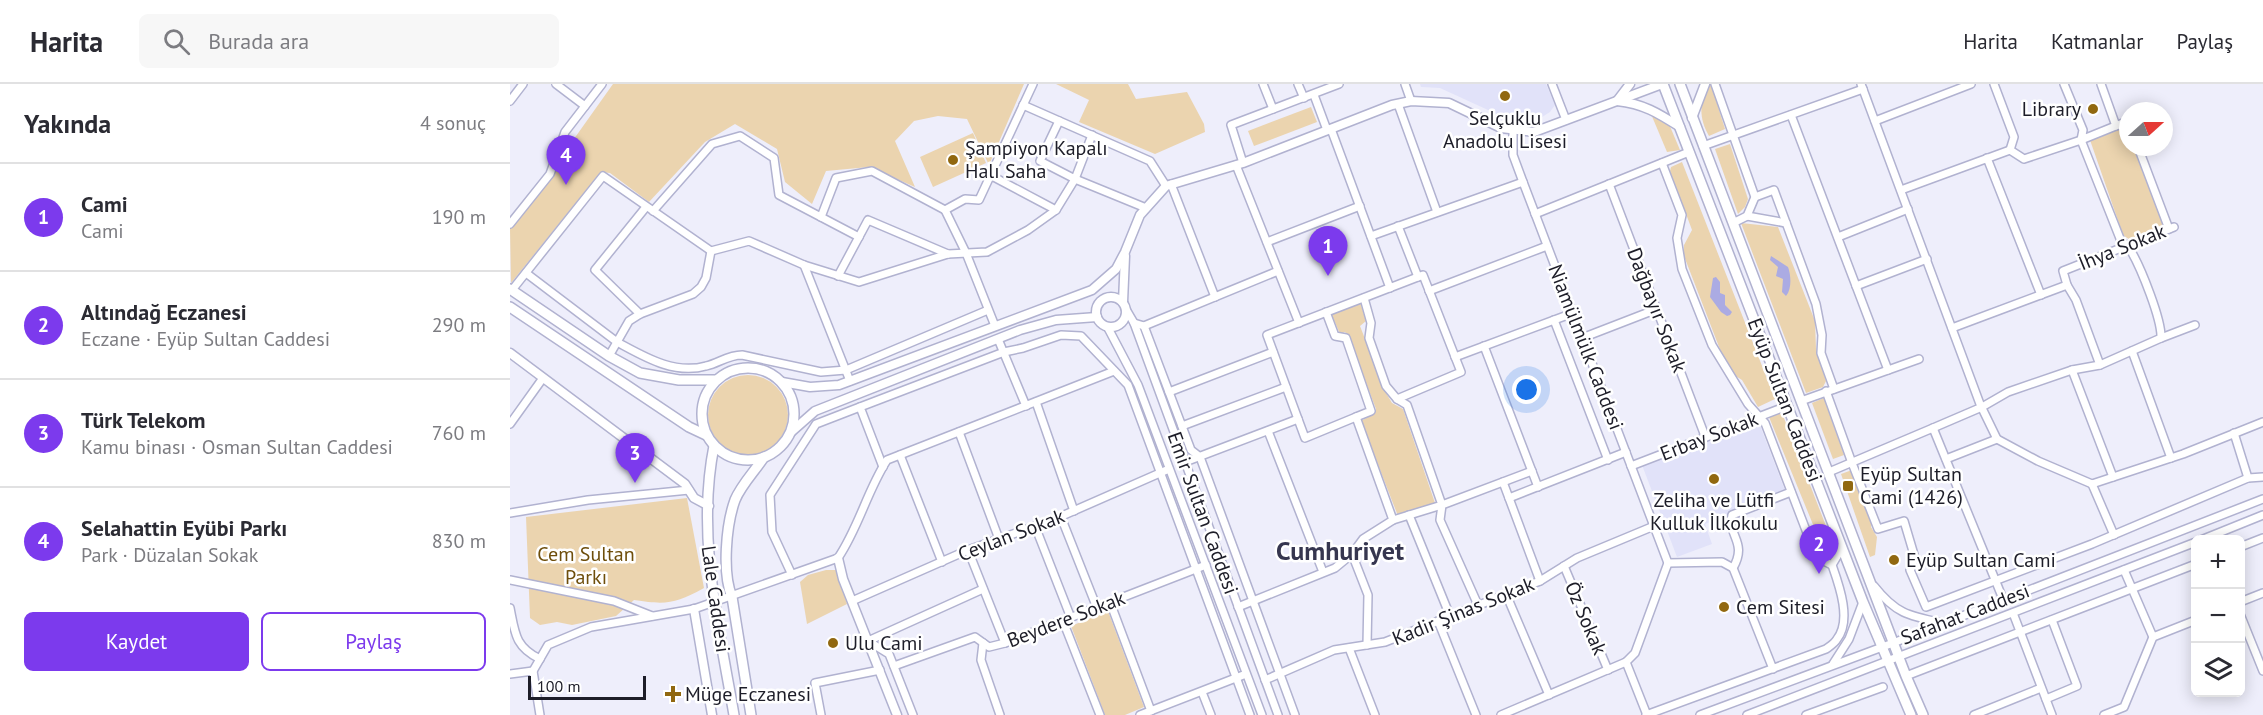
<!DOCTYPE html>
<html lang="tr">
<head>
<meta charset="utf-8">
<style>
  :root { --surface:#fff; --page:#f7f7f7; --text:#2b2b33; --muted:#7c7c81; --line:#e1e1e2; --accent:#7c3aed }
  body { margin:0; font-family:"PT Sans",sans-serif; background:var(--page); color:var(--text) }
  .controls { position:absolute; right:18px; bottom:18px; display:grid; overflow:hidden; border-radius:9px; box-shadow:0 3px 15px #0003 }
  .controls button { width:54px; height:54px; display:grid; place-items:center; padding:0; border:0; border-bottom:2px solid var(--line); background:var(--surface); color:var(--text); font:30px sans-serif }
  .compass { position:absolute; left:1609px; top:18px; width:54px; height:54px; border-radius:50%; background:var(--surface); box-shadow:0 3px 15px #0003; rotate:69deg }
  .scale { position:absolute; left:18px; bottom:15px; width:118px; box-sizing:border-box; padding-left:6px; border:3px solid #1d1d28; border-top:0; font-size:16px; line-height:21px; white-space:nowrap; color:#1d1d28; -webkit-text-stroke:4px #fff; paint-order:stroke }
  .you { position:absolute; left:1017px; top:306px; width:21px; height:21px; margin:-15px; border:4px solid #fff; border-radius:50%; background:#1a73e8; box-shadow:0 0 0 9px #1a73e833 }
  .badge { display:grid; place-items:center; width:39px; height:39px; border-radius:50%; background:var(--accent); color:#fff; font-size:20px; font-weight:700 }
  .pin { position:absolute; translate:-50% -50px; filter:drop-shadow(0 2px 3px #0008) }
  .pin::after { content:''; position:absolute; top:32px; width:21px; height:18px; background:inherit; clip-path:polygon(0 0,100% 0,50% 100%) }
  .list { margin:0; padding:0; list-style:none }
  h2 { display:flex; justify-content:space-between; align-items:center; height:78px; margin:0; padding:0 24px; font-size:26px }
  h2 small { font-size:20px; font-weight:400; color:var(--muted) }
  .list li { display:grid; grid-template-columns:39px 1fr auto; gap:18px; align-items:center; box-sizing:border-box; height:108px; padding:0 24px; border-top:2px solid var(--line) }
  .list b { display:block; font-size:22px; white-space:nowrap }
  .list p { margin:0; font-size:20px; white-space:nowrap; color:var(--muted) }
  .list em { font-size:20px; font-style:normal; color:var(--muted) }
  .actions { display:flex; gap:12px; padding:18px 24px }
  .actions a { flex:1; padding:14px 0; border:2px solid var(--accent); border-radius:9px; text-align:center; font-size:21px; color:var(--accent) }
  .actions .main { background:var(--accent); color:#fff }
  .icon { flex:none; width:33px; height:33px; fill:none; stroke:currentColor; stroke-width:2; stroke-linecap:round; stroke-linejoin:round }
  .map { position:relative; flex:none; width:1753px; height:631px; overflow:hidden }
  header { display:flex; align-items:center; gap:36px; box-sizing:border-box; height:84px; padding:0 30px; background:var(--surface); border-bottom:2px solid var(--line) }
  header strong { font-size:28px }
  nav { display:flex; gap:33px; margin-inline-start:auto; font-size:21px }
  .search { width:420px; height:54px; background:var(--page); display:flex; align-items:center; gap:15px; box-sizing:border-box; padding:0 21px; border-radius:9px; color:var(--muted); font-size:22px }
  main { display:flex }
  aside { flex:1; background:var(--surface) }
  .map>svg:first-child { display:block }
  .built { fill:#e1e2f9 }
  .green { fill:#ebd4af }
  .water { fill:#ababe3 }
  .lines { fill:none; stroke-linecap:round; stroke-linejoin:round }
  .minor-casing { stroke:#b1b2d0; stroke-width:10 }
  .tertiary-casing { stroke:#b1b2d0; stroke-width:11 }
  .secondary-casing { stroke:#b1b2d0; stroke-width:12 }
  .minor { stroke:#fff; stroke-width:7 }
  .tertiary { stroke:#fff; stroke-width:8 }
  .secondary { stroke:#fff; stroke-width:9 }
  .poi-dot { fill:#916810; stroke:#fff; stroke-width:2 }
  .labels { text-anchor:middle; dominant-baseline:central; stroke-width:5; stroke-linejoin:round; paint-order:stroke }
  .poi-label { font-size:20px; fill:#1d1d28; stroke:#fff; text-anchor:start }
  .street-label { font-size:20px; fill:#1d1d28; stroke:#fff }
  .park-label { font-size:20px; fill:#6e4e0b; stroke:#fff }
  .district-label { font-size:26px; font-weight:bold; fill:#36364f; stroke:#fff }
</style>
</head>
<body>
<header>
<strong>Harita</strong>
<div class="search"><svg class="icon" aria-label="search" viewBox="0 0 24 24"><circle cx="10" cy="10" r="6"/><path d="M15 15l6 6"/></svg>Burada ara</div>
<nav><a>Harita</a><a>Katmanlar</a><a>Paylaş</a></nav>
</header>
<main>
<aside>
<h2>Yakında<small>4 sonuç</small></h2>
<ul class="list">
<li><span class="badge">1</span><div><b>Cami</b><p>Cami</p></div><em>190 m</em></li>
<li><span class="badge">2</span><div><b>Altındağ Eczanesi</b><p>Eczane · Eyüp Sultan Caddesi</p></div><em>290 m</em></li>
<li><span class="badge">3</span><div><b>Türk Telekom</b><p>Kamu binası · Osman Sultan Caddesi</p></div><em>760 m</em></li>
<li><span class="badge">4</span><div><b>Selahattin Eyübi Parkı</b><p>Park · Düzalan Sokak</p></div><em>830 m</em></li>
</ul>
<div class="actions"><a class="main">Kaydet</a><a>Paylaş</a></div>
</aside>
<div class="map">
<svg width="1753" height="631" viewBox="0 0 1753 631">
  <rect width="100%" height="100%" fill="#eeeefb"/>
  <g class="built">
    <polygon points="910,0 1036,0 1045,21 1040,28 1024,38 1002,37 930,4 911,3"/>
    <polygon points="1249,339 1276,409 1195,440 1202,460 1167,473 1132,381"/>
  </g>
  <g class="green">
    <polygon points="103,0 514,0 479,81 457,35 428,32 404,37 385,57 405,103 359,83 316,87 302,120 275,98 267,65 225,40 195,58 139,118 100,89 91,88 1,199 0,145"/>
    <polygon points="546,0 618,0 626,15 677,8 694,40 695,48 645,70 569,38 579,16"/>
    <path d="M1201 0 1215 45 1199 52C1189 35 1188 16 1201 0Z"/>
    <polygon points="801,23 807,38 744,62 738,47"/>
    <polygon points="1141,30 1159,40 1170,66 1157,68"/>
    <polygon points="1615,41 1618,50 1618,63 1623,63 1654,142 1620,156 1613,151 1580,56"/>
    <polygon points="463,49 476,79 423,103 410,73"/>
    <polygon points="1220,60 1238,115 1235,123 1228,130 1205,65"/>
    <polygon points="1172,78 1265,315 1248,323 1232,296 1221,289 1216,281 1174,172 1174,161 1182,146 1160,87 1161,83"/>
    <polygon points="1231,139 1268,143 1305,237 1306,265 1316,297 1313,303 1296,309"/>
    <polygon points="850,218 856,237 850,242 876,309 882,319 893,325 925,419 888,432 851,337 865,329 866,325 838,252 835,248 830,250 821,229"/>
    <circle cx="238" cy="331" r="40"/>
    <polygon points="1314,314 1334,371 1323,375 1302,319"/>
    <polygon points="1272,329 1325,465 1313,465 1259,333"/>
    <polygon points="1342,386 1362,439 1361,443 1367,453 1365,471 1360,473 1331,390"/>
    <path d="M177 414 194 504C165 520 156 521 124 516L106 532 62 541 47 538 30 541 20 534 16 433Z"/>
    <polygon points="316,486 326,486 337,520 297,540 290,498 298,491"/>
    <polygon points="598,527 634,623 615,631 595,631 561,542"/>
  </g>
  <g class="water">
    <path d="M1261 172 1278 183C1281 191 1282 205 1276 212L1272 208 1273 195 1266 192 1268 183 1260 176Z"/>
    <polygon points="1206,193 1210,198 1210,209 1215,211 1215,221 1222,228 1220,231 1217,232 1211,228 1200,213 1203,194"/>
  </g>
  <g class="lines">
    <g class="minor-casing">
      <g id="minor">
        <polyline points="46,0 75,22"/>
        <polyline points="753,0 763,25"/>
        <polyline points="788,0 794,14"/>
        <polyline points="895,0 901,17"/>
        <polyline points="1042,0 1056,36"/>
        <polyline points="1205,0 1245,113 1264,106 1306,220 1312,251 1311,269 1324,305"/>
        <polyline points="1351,0 1470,320 1487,355 1528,377 1582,400 1673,370 1753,338"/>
        <polyline points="1484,0 1504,53 1500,66"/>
        <polyline points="1554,0 1573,46 1571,56 1618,37"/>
        <polyline points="1591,0 1606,42"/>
        <polyline points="804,11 817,46"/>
        <polyline points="0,17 13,0"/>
        <polyline points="888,20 927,128"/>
        <polyline points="513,21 640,77 656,102"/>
        <polyline points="1281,31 1378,286"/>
        <polyline points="549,37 530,77 565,95 582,51"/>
        <polyline points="1365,37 1461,0"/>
        <polyline points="821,45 880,204"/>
        <polyline points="1003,46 1003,71 1013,98 1158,479"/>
        <polyline points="1193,62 1353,5"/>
        <polyline points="1628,63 1659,145"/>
        <polyline points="1477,74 1531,211"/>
        <polyline points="733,79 721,41 829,0"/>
        <polyline points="1152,79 1172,131 1167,154 1172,185 1202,261 1238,320 1255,339 1302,462 1310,475 1322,481"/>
        <polyline points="726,81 789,239"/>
        <polyline points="480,91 546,126"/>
        <polyline points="661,100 705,213"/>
        <polyline points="1099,100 1195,352"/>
        <path d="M1391 106 1500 66 1514 75 1571 56 1611 157C1615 160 1619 162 1621 167 1631 184 1652 236 1651 254L1590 281 1562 286 1498 308 1472 323 1423 344"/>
        <polyline points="143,127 202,60 230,52 264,74 269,111 349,153"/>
        <polyline points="1025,130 1179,68"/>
        <polyline points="1237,132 1276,139"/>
        <polyline points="311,133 326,94 362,87 435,126"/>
        <polyline points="1223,139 1237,132 1245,113"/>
        <polyline points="0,140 40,90 55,48 92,0"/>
        <polyline points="888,142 908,193"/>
        <polyline points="861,152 1013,98"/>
        <polyline points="1328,153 1398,125"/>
        <polyline points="757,158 850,122"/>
        <path d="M201 167 196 194 191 203 183 210 130 230 119 237 107 258C135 273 164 291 196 282 209 279 218 271 232 271L311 288 336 286 478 226"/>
        <polyline points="294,181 340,297"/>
        <polyline points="16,189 107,258 99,272"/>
        <polyline points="328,192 358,136 438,170"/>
        <polyline points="1557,201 1566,216 1590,281"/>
        <polyline points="1346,202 1417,175"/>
        <polyline points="2,206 93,92 201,167 239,157 294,181 349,198 438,170 477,168 518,146 546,126 565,95 636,124"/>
        <polyline points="919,207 1037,162"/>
        <polyline points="854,214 861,239 859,254 876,302 887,315 897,321 932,421 883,436"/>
        <polyline points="617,227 624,239 768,631"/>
        <polyline points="130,230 85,186 136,123"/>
        <polyline points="1044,236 1098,376"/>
        <polyline points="624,239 634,242 768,187"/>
        <polyline points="485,242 456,169 435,126 455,115 469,116 523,0"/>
        <polyline points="634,242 681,366 690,373 785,631"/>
        <polyline points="598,244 628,301 752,631"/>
        <polyline points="1442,244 1557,201 1553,187 1664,143"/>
        <polyline points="1072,254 1147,225"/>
        <polyline points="1651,254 1685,241"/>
        <polyline points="488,255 516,322"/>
        <polyline points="974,262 1028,403"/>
        <polyline points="1622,267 1661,374"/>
        <polyline points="945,273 1063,229"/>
        <polyline points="1562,286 1603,393"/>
        <polyline points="1316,307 1342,379 1368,445 1394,437 1405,474 1400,486 1416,523 1582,460 1738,394 1753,393"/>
        <polyline points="659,308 763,268"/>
        <polyline points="1291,317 1409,275"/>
        <polyline points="526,318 564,427"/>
        <polyline points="846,333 795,354 757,251 913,191 951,288 887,315"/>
        <polyline points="0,340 33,294"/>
        <polyline points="672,342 776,303"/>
        <polyline points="758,347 813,488"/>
        <polyline points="449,348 489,455"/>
        <polyline points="1724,349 1738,394"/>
        <polyline points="390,371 432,478"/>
        <polyline points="1436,375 1487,355"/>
        <polyline points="675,378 788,335"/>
        <polyline points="1121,382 1277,322"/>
        <polyline points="373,383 350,323 494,268 513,264 551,251 571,252 618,301 740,631"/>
        <polyline points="1319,388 1423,344 1493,515"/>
        <polyline points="993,398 1030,497"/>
        <polyline points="1582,400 1604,451"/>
        <polyline points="999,414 1116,368"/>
        <polyline points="0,429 78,416 179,406"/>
        <polyline points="899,431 940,532"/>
        <polyline points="551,433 587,524"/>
        <polyline points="525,442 561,534"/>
        <polyline points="1691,456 1753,431"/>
        <polyline points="1730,463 1753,454"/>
        <polyline points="458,466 495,559"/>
        <polyline points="842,470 858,511 857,561"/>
        <polyline points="1158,479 1212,478 1223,484 1263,585"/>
        <polyline points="1054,482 1098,586"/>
        <path d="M1223 484C1238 458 1217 452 1222 431L1281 408"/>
        <polyline points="1614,486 1643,553"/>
        <polyline points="282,491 262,448 260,411 306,340 350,323"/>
        <polyline points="0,496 104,517 142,532"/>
        <path d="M1364 502C1386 530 1399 532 1433 539"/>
        <polyline points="996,510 1039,611"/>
        <polyline points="342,517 458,466 545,435 659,385"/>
        <polyline points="600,518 641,627"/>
        <polyline points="1730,518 1753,509"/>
        <polyline points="968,521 930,436 932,421 1022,387"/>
        <polyline points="728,523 825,484 842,470 853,455 883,436 846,333 861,327 836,254 825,252 816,228"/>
        <path d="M0 524C5 549 5 563 30 575"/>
        <polyline points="1503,529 1542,631"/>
        <polyline points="1730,530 1753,587"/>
        <polyline points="553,537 590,631"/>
        <polyline points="928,537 966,631"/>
        <polyline points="358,557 473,505"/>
        <polyline points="358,557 379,570 403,631"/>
        <polyline points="473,559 471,576 490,631"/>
        <polyline points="839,564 865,631"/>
        <polyline points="1116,578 1137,631"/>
        <polyline points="1323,580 1339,555 1353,518"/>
        <polyline points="384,582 465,553 479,563 495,559 696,481"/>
        <path d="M23 587 38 561 81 543 184 525 328 474C349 443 357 407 377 376L604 287"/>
        <polyline points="0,590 23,587 30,631"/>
        <polyline points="1396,592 1686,480"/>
        <polyline points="755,596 824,566 875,558 1030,497 1067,474 1144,442"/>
        <polyline points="692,608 701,631"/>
        <polyline points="1536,615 1567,602 1542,536"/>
        <polyline points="311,631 305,599 370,586"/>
        <polyline points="630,631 736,590"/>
        <polyline points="991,631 1116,578 1125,569 1158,479"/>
        <path d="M1136 631 1316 565C1320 562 1325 559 1327 555 1342 536 1329 501 1322 481L1332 464"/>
        <polyline points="1190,631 1383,559 1753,415"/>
        <polyline points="1237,631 1686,458"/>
        <polyline points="1296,631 1373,603"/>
        <polyline points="1464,631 1531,604"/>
        <polyline points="1594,631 1614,623 1643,553 1686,536"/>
      </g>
    </g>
    <g class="tertiary-casing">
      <g id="tertiary">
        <path d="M1120 0 1107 17C1134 20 1148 29 1170 43"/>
        <polyline points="1182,34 1195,0"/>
        <circle cx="601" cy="228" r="15"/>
        <polyline points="613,218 615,172"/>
        <polyline points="0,269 175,400 184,414 199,422"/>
        <polyline points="272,298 300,303 329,301 582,206 606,185 615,168 630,131 656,102 733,79 882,21 901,17 939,19 991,44 1024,48 1152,0"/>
        <polyline points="280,349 305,327 510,246 546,236 587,233"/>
        <polyline points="328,474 333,495 387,631"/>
        <polyline points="184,525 202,631"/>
      </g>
    </g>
    <g class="secondary-casing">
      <g id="secondary">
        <polyline points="1153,0 1353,518 1401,631"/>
        <polyline points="1170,0 1396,592 1413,631"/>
        <polyline points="0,205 99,272 130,289 169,296 206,296"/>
        <polyline points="0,223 179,343 196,351"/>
        <circle cx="238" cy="330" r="46"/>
        <path d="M204 362C186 452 209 543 224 631"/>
        <path d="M241 631 222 513C212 489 216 441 225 416 231 401 245 387 254 373"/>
      </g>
    </g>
    <use href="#minor" class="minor"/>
    <use href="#tertiary" class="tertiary"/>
    <use href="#secondary" class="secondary"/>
  </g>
  <g class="poi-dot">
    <circle cx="995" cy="12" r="6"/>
    <circle cx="1583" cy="25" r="6"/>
    <circle cx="443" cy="76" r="6"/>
    <circle cx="1204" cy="395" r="6"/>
    <rect x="1332" y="396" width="12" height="12" rx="3"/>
    <circle cx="1384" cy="476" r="6"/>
    <circle cx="1214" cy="523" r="6"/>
    <circle cx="323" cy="559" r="6"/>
    <path d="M160 601h6v6h6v6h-6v6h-6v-6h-6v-6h6z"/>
  </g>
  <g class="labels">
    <g class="poi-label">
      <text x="1571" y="25" text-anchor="end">Library</text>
      <text x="995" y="34" text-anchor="middle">Selçuklu<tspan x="995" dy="23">Anadolu Lisesi</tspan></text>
      <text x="455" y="64">Şampiyon Kapalı<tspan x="455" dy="23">Halı Saha</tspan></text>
      <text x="1350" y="390">Eyüp Sultan<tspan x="1350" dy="23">Cami (1426)</tspan></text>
      <text x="1204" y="416" text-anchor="middle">Zeliha ve Lütfi<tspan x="1204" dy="23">Kulluk İlkokulu</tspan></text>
      <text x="1396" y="476">Eyüp Sultan Cami</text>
      <text x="1226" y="523">Cem Sitesi</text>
      <text x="335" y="559">Ulu Cami</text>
      <text x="175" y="610">Müge Eczanesi</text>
    </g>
    <g class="street-label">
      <text transform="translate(1612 163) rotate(-22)">İhya Sokak</text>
      <text transform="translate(1147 226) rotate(69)">Dağbayır Sokak</text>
      <text transform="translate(1076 263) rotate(69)">Niamülmülk Caddesi</text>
      <text transform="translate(1275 316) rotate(69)">Eyüp Sultan Caddesi</text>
      <text transform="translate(1199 352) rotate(-21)">Erbay Sokak</text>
      <text transform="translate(693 429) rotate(70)">Emir Sultan Caddesi</text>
      <text transform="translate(501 451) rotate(-21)">Ceylan Sokak</text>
      <text transform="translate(206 515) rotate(82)">Lale Caddesi</text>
      <text transform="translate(953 527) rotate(-22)">Kadir Şinas Sokak</text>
      <text transform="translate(1455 530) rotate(-21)">Safahat Caddesi</text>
      <text transform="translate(1076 534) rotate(67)">Öz Sokak</text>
      <text transform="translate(556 535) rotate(-21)">Beydere Sokak</text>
    </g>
    <g class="park-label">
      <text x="76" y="470">Cem Sultan<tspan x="76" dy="23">Parkı</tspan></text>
    </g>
    <g class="district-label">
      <text x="830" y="466">Cumhuriyet</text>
    </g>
  </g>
</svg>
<div class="controls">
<button>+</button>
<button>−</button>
<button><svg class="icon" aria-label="layers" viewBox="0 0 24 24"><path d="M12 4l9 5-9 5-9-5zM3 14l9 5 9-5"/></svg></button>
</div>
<svg class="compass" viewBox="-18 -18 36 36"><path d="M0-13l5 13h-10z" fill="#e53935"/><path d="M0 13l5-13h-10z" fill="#7c7c81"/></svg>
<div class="scale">100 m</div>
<div class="you"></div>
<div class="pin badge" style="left:818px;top:192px">1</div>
<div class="pin badge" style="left:1309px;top:490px">2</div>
<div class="pin badge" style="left:125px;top:399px">3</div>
<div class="pin badge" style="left:56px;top:101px">4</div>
</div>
</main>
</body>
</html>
